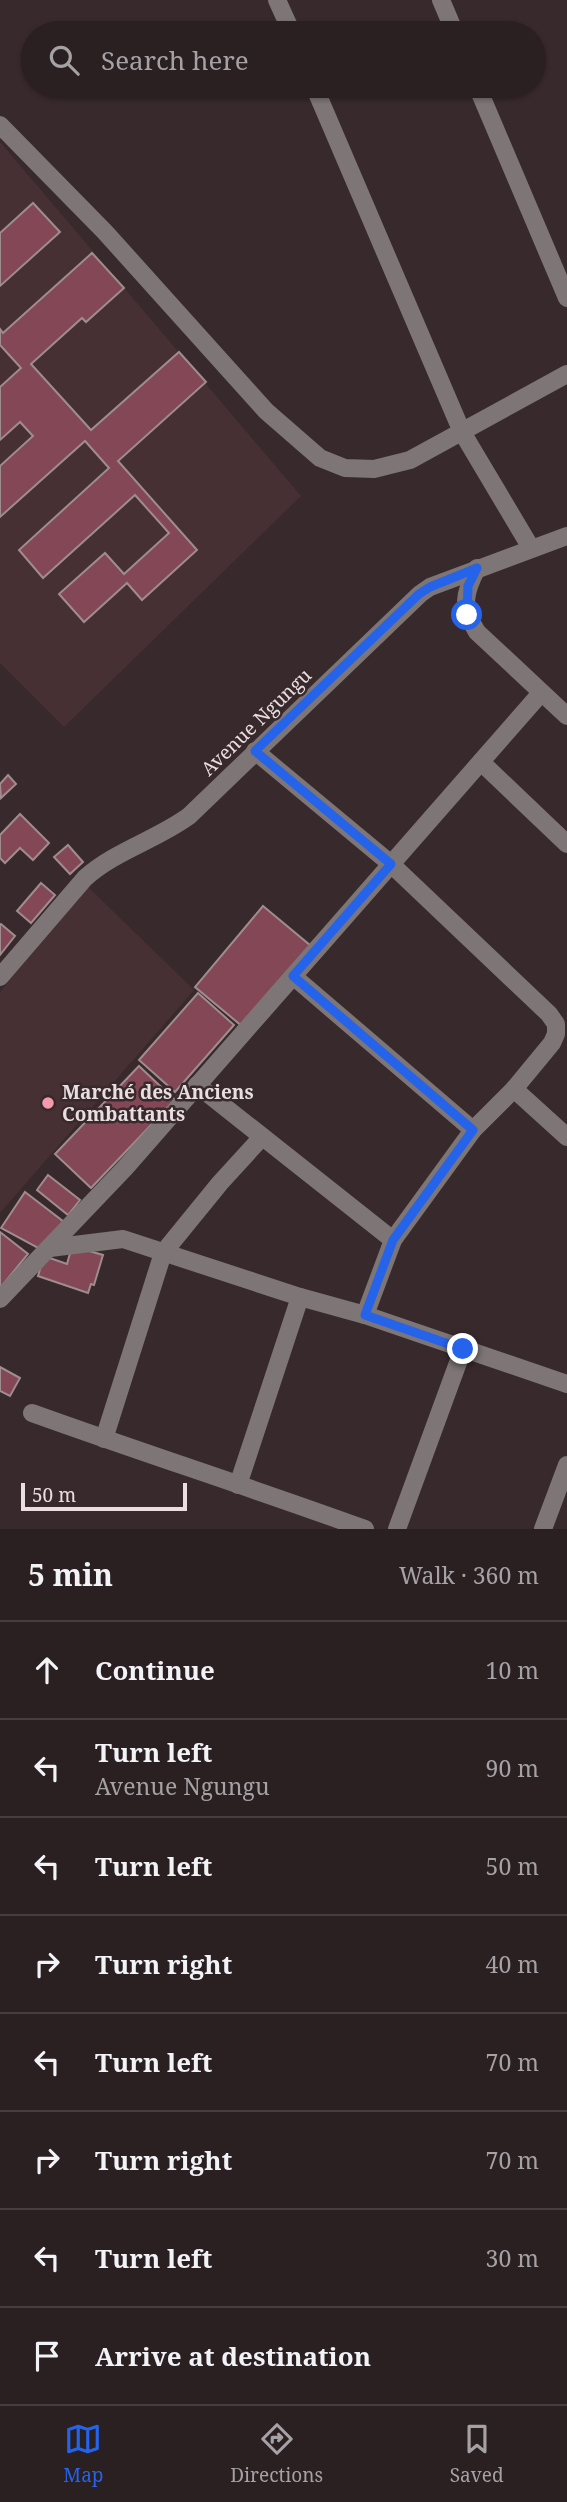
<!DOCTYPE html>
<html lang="en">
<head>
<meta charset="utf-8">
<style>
  :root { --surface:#2a1f21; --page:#32272a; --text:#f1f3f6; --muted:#a5a2a5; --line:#463d3f; --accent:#2563eb }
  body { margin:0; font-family:"Noto Serif",serif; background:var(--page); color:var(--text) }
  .scale { position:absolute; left:21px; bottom:18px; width:166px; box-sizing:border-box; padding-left:7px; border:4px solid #e9dfe0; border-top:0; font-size:19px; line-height:24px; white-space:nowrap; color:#e9dfe0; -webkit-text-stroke:5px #38292c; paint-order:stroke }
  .stop { position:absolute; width:21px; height:21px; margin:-16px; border:5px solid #2563eb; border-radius:50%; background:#fff }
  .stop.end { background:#2563eb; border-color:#fff; box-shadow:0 2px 7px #0008 }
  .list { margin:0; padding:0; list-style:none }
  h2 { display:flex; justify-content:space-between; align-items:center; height:91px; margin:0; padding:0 28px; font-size:30px }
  h2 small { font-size:23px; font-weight:400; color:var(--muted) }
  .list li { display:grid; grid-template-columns:46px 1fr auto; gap:21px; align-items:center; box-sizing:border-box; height:98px; padding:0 28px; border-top:2px solid var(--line) }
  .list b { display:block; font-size:26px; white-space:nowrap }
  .list p { margin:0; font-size:23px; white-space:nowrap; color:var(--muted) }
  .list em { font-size:23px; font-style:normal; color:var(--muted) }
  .icon { flex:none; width:38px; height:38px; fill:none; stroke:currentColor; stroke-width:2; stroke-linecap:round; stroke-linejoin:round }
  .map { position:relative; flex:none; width:567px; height:1529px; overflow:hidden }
  .search { position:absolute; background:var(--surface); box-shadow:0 2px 5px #0004; left:21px; right:21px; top:21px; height:77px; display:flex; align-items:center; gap:18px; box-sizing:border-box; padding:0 24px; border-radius:38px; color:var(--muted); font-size:26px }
  .sheet { height:875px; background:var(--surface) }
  nav { display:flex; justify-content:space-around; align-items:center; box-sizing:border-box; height:98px; border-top:2px solid var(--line); background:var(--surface); font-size:19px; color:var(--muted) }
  nav a { display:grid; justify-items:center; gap:4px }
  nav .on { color:var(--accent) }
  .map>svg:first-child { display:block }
  .built { fill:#463034 }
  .building { fill:#844755; stroke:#9e8c8f; stroke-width:2 }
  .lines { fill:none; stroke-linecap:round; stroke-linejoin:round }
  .minor { stroke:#7d7576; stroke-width:18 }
  .route { stroke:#2563eb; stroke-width:9 }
  .poi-dot { fill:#f39aac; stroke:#38292c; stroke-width:2.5 }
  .labels { text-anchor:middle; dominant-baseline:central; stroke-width:5; stroke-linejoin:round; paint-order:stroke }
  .street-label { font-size:19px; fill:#e9dfe0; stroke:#38292c }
  .poi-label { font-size:19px; font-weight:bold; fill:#e9dfe0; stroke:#38292c; text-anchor:start }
</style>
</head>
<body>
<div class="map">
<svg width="567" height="1529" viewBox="0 0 567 1529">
  <rect width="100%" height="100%" fill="#38292c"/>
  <g class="built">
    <polygon points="0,142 301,496 64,727 0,663"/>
    <polygon points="86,885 194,990 0,1213 0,992"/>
  </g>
  <g class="building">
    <polygon points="33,203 60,232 0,286 0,233"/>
    <polygon points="92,253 124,288 86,322 82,318 31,364 91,430 179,352 206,382 118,461 197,550 142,600 127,583 84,622 59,594 105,553 124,574 169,533 135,495 43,578 19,550 109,468 85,441 0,517 0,466 33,436 20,422 0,440 0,387 21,368 0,345 0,329 3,333"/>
    <polygon points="8,775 16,784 1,798 0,784"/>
    <polygon points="20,814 49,843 33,860 20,848 5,863 0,858 0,835"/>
    <polygon points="68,845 83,862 70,874 54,857"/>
    <polygon points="41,883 55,895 31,923 17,911"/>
    <polygon points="263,906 311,946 243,1027 195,987"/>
    <polygon points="1,924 15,936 0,955 0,925"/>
    <polygon points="198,993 234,1025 175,1092 139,1060"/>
    <polygon points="139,1066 175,1100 91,1188 55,1154"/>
    <polygon points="48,1175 80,1200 68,1215 37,1190"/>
    <polygon points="25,1192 64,1222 40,1249 1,1228"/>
    <polygon points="0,1232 28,1254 0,1288"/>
    <polygon points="72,1246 103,1255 94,1285 91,1284 88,1293 38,1276 44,1256 67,1264"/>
    <polygon points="0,1367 20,1378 10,1396 0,1391"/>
  </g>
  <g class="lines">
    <g class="minor">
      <polyline points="277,0 292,33"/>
      <polyline points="441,0 455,33"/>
      <polyline points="314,86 462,432 531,548"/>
      <polyline points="477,86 567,298"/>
      <polyline points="0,125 105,232 266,411 320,458 345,468 374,469 410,460 567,374"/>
      <path d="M477 568C464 594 461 606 477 632L567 716"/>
      <polyline points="255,751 391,864 549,1014 556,1024 556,1034 552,1043 514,1089 473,1130 393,1240 365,1315"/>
      <polyline points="481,762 567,844"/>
      <polyline points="293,976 473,1130"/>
      <path d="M0 977 85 878C115 851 156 840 189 816L420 594 430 587 567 536"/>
      <polyline points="197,1085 393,1240"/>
      <polyline points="514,1089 567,1137"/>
      <polyline points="50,1248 123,1239 300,1297 365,1315 567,1384"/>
      <polyline points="0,1299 125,1168 541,693"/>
      <path d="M32 1413C143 1453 255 1489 365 1529"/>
      <polyline points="104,1439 163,1253 220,1183 262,1137"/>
      <polyline points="238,1485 300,1297"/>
      <polyline points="397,1529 463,1349"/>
      <polyline points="543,1529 567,1465"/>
    </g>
  </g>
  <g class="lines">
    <polyline class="route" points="463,1349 365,1315 393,1240 473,1130 293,976 391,864 255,751 419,594 430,587 477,568 468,586 467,615"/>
  </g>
  <circle class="poi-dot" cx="48" cy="1103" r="7"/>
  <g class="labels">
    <g class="street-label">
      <text transform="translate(256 722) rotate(-44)">Avenue Ngungu</text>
    </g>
    <g class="poi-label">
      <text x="62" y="1092">Marché des Anciens<tspan x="62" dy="22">Combattants</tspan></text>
    </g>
  </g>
</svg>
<div class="scale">50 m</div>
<div class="stop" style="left:467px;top:615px"></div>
<div class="stop end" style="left:463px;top:1349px"></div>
<div class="search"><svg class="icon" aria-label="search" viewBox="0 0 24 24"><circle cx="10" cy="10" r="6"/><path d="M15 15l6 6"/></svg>Search here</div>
</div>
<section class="sheet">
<h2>5 min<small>Walk · 360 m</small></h2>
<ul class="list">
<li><svg class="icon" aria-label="ahead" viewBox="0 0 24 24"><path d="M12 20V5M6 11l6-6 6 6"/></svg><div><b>Continue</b></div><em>10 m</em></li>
<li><svg class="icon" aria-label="left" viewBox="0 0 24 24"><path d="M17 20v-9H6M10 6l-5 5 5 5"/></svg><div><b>Turn left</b><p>Avenue Ngungu</p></div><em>90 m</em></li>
<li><svg class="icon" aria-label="left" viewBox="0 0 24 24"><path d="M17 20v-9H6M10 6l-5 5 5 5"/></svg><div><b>Turn left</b></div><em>50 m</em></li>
<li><svg class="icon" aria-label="right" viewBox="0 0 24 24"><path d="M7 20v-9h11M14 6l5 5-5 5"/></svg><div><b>Turn right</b></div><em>40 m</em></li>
<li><svg class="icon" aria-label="left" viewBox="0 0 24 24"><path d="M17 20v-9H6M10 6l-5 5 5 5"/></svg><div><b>Turn left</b></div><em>70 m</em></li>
<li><svg class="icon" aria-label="right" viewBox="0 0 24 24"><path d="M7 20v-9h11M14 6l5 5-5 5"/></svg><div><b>Turn right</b></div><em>70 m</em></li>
<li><svg class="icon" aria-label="left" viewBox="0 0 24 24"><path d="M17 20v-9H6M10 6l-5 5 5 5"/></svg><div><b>Turn left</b></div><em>30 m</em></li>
<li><svg class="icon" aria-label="arrive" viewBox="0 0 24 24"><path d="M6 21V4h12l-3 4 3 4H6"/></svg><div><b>Arrive at destination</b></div></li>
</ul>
</section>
<nav>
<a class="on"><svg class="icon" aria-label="map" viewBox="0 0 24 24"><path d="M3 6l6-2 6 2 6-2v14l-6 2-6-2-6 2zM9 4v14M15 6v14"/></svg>Map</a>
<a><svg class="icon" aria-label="directions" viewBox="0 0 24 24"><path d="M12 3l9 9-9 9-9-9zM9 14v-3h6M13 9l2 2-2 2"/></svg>Directions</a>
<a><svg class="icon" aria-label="saved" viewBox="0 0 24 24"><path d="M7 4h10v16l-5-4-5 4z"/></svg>Saved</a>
</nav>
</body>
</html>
